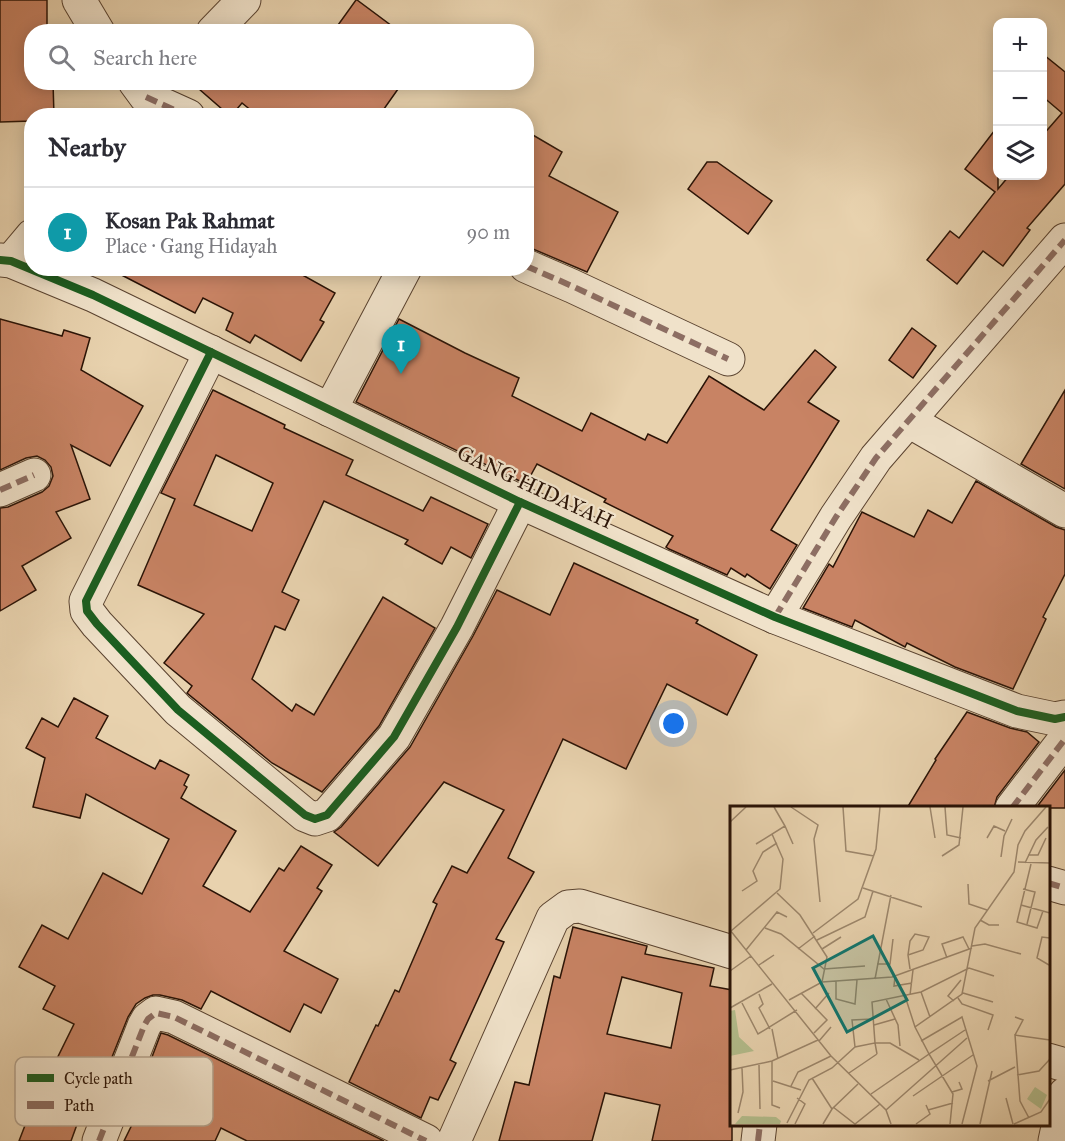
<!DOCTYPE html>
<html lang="en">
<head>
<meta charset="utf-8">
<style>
  :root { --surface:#fff; --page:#f2f2f3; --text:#2b2b33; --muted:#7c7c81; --line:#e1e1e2; --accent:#0f766e }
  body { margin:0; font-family:"IM FELL Great Primer",serif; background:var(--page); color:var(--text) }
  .controls { position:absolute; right:18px; top:18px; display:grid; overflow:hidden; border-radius:12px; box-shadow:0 3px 15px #0003 }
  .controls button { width:54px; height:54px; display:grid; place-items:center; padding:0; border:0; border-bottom:2px solid var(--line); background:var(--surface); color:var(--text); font:30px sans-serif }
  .you { position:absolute; left:674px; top:724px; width:21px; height:21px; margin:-15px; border:4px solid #fff; border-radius:50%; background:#1a73e8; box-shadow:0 0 0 9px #1a73e833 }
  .badge { display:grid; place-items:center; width:39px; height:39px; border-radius:50%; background:var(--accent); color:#fff; font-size:20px; font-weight:700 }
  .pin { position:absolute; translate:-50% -50px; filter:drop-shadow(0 2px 3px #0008) }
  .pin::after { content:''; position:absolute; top:32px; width:21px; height:18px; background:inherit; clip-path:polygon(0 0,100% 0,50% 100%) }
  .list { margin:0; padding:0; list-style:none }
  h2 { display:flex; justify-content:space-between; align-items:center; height:78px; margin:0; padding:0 24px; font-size:26px }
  h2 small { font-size:20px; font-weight:400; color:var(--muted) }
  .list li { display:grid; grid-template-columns:39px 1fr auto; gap:18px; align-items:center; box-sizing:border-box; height:90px; padding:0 24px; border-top:2px solid var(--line) }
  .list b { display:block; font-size:22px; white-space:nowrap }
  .list p { margin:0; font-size:20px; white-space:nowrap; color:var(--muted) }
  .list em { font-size:20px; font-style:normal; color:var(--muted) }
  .icon { flex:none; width:33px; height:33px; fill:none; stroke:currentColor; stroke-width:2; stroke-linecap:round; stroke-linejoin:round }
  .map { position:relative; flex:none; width:1065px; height:1141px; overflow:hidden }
  .search { position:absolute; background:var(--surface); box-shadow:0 3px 15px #0003; left:24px; top:24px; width:510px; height:66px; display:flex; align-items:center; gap:15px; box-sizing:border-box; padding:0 21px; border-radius:24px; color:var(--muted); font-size:22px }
  .panel { position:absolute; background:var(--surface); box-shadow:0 3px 15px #0003; left:24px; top:108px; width:510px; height:168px; border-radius:24px }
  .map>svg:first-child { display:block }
  .building { fill:#c88364; stroke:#2a1306; stroke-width:1.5; fill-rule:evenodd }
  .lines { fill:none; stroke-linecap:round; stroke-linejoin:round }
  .minor-casing { stroke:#5a4330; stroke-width:35 }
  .minor { stroke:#f0e2ca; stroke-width:33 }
  .quiet { stroke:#8d6e63; stroke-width:6; stroke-dasharray:12 6; stroke-linecap:butt }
  .cycleway-casing { stroke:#f0e2ca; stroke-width:11 }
  .cycleway { stroke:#1b5e20; stroke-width:8 }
  .labels { text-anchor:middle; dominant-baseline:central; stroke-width:4.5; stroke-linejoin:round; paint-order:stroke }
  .street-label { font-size:21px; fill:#2a1306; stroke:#f0e2ca }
  .inset-road { fill:none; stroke:#9c866b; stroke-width:1.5 }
  .view { fill:#0f766e; fill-opacity:0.15; stroke:#0f766e; stroke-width:3 }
  .inset-edge { fill:none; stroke:#2a1306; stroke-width:3 }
  .key { fill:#f0e2ca; stroke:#b5a48f; stroke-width:1.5 }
  .key-label { font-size:16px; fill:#2a1306 }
</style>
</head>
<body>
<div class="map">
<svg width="1065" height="1141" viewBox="0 0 1065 1141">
  <rect width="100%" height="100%" fill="#e8d2ae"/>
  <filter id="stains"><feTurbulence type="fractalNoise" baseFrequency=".00333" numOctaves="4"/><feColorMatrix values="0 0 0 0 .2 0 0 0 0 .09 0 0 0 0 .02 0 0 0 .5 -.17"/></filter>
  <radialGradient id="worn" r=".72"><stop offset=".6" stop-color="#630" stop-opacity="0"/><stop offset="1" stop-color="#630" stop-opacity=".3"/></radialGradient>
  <g class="building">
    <polygon points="0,0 47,0 47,32 32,32 32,82 53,82 54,116 32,116 32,121 0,122"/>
    <polygon points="356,0 357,0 400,32 333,32"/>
    <polygon points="1044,55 1065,72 1065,184 1027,228 1030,230 1003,266 983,251 957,284 927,260 950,231 959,238 995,192 965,169 998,126 998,189 1009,176 1042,176 1042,136 1062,113 1042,96 1042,57"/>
    <polygon points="191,82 403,82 379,116 258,116 242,103 231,116 230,116"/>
    <polygon points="526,131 562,152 549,176 618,212 587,272 533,249 526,248"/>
    <polygon points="707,162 717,162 772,201 748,234 688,189"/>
    <polygon points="108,268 290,268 335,293 320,320 324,322 301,361 255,335 250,343 226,330 233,313 203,298 195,313"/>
    <polygon points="0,319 62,336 64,330 90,338 81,370 143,406 110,466 71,445 90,499 56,512 71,538 22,566 36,590 0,611 0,508 8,507 42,492 49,486 53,476 51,467 45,460 37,456 26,458 0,470"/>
    <polygon points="399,319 465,353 519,378 512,396 582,431 591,413 645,440 648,434 667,443 709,376 764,410 815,350 836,367 808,402 839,421 771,530 797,545 770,589 747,574 745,577 731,568 727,575 669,549 666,547 673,536 604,502 606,499 537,464 526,484 356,402"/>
    <polygon points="912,328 936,346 913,378 889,360"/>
    <path d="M213 390 285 425 284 428 353 460 346 475 423 511 431 497 488 524 471 558 451 547 442 564 405 544 408 540 324 501 282 592 299 600 285 630 275 626 252 679 292 711 296 704 314 715 383 597 435 628 379 726 322 792 272 763 187 693 192 686 164 663 204 614 138 585 175 499 161 493ZM216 455 273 483 252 531 194 505Z"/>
    <polygon points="1065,390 1065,489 1021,464"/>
    <polygon points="976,481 1056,527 1065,530 1065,574 1043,617 1046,619 1013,689 955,667 907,643 905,647 855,620 852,627 803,608 829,564 833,567 862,512 914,537 928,510 952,523"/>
    <polygon points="574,563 698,620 696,623 757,655 727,715 667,684 626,769 563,739 508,858 534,872 496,939 504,942 450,1060 456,1063 438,1100 430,1097 421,1118 349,1082 376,1025 378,1026 395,990 399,992 437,904 433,902 452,866 467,873 504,810 444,782 378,866 334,832 341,827 410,747 473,636 497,590 550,615"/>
    <polygon points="74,698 108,716 96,738 155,769 160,760 189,775 184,785 187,787 181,798 236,831 203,886 250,912 279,868 284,871 301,846 332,865 317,888 322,891 284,951 338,979 321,1013 304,1004 290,1032 211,991 201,1009 182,1000 160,995 153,995 145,998 136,1004 128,1017 106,1072 100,1070 76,1118 79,1119 71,1141 19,1141 34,1102 35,1103 74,1024 43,1009 55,986 19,967 42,925 68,939 103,873 142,894 169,839 86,794 80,818 33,807 45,758 26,748 42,718 58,727"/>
    <polygon points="967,712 1010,728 1027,732 1039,742 997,797 994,808 907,808 936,760 935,759"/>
    <polygon points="1065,770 1065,808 1036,808"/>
    <path d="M573 927 647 946 645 954 714 968 710 986 732 990V1141H652L660 1105 605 1093 592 1141H499L515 1082 529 1085 554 976 560 978ZM622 977 682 993 671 1048 607 1034Z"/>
    <polygon points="161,1033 168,1035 384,1141 247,1141 221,1128 215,1141 124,1141 148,1092 140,1089"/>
  </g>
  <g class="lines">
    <g class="minor-casing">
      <g id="minor">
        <polyline points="79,0 98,32"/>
        <polyline points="213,32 244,0"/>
        <polyline points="135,82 146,97 188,116"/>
        <polyline points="0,260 11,261 93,295 520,502 775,617 1017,711 1055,719 1065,717"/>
        <polyline points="11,261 32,236"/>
        <polyline points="526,266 572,286 728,359"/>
        <polyline points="211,352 86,601 87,611 97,624 178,710 305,815 315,819 327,815 394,737 457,627 520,502"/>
        <polyline points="330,410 405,268"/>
        <polyline points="909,421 1065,511"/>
        <polyline points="0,490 34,475"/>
        <polyline points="775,617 836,517 876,458 1065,240"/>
        <polyline points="1012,808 1065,739"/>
        <polyline points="1048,883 1065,888"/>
        <polyline points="1048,1060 1065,1065"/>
        <polyline points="99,1141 144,1026 148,1019 156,1013 174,1017 426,1141"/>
        <polyline points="454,1141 553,918 568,907 580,906 732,952"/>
        <polyline points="758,1141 760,1124"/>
        <polyline points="1055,1141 1065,1094"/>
      </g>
    </g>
    <use href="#minor" class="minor"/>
    <g class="quiet">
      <polyline points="146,97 188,116"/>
      <polyline points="526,266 572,286 728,359"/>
      <polyline points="0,490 34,475"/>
      <polyline points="775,617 836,517 876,458 1065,240"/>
      <polyline points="1012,808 1065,739"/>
      <polyline points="1048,883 1065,888"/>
      <polyline points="99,1141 144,1026 148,1019 156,1013 174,1017 426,1141"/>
      <polyline points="758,1141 760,1124"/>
    </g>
    <g class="cycleway-casing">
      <g id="cycleway">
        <polyline points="0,260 11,261 93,295 520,502 775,617 1017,711 1055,719 1065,717"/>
        <polyline points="211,352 86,601 87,611 97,624 178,710 305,815 315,819 327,815 394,737 457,627 520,502"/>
      </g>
    </g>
    <use href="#cycleway" class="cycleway"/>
  </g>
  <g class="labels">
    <g class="street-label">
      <text transform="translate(535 487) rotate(25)">GANG HIDAYAH</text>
    </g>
  </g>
  <g transform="translate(730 806)">
    <rect width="320" height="320" fill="#e8d2ae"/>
    <path d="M5 204 9 231 24 245 0 250V205ZM12 310 46 311 51 315 50 318H5Z" fill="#b3bd8c"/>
    <path d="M305 281 317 289 311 303 297 293Z" fill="#b3bd8c"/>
    <path class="inset-road" d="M61 1 88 19 84 33 90 96M113 1 116 45 144 50M200 1 205 32M215 1 217 29 231 32M0 16 16 1M55 20 63 38M257 32 264 20 275 25M26 38 55 20 44 1M298 49H308L316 32M212 50 229 39 233 1M271 51 274 30 282 13M288 56 320 57M295 57 306 34 318 21M301 58 287 116 307 122 313 105M238 78 239 98 257 104M133 82 192 101M293 83 305 86 297 118M12 85 27 75 23 65 33 46 47 37M47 87 70 109 97 151 92 176M291 99 320 107M250 114 259 119H269M35 122 51 128 94 163 135 160M0 124 101 250 156 304 161 318M1 125 50 83 53 53 42 28M83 127 128 93 146 43 150 1M87 134 135 111 143 85M242 140 255 138 291 148M68 143 85 130M92 143 111 131M16 144 47 106 57 111M178 149 193 144 199 131 185 128 180 135 178 149 180 163M217 152 212 138 233 131 239 143M147 158H160L163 133M29 159 44 149M319 159 307 152 312 131 320 132M0 165 21 150M165 170 164 180 182 177M145 173 161 89M106 175V193L125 198 127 174M191 186 200 211M71 187 97 214 84 227M233 187 263 196M29 188 33 198 29 202 40 223M180 189 183 164M175 190 185 221M228 192 232 198 263 209 258 224M156 193 168 219 170 240M59 194 92 176 162 171 242 142M224 195 218 190 231 174M12 197 28 228 67 204M0 202 42 178M85 203 99 187M285 211 293 214 285 229M144 219 165 213M42 223 48 253M89 235 101 221M191 235 232 211 247 260 232 318M125 241 122 214 143 213M147 248 145 237H160L189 254M42 255V299L50 302M29 259 30 303M0 264 42 255 88 234M119 267 147 248M287 269 309 265 320 253M82 272 102 303M43 275 71 284M258 275 285 261M61 280 68 266 101 250M222 286 232 283 229 276M141 288 199 248 185 221 232 188 245 122 284 66 288 39 295 25 316 1M183 290 243 249M276 292 283 318M103 301 125 318 150 298M156 304 237 232M198 304 223 297M8 307 13 286 12 262M299 312 290 295 285 229 320 234M57 317 79 274 102 262 125 241 145 237 142 196 191 186 239 162 264 170M65 318 75 298 67 292M93 318 102 303 128 278M186 318 200 308 196 299M220 318 223 288 199 248 235 224M250 318 262 265M284 318 311 306 320 293"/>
    <path class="view" d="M143 130 177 194 117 226 83 162Z"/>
    <rect width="320" height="320" class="inset-edge"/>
  </g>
  <rect x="15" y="1057" width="198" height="69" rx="9" class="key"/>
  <rect x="27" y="1074" width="27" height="8" fill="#1b5e20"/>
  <rect x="27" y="1101" width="27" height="8" fill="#8d6e63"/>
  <g class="key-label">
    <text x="64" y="1084">Cycle path</text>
    <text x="64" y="1111">Path</text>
  </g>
  <rect width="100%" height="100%" filter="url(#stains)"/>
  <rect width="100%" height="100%" fill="url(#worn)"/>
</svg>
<div class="controls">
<button>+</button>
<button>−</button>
<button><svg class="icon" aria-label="layers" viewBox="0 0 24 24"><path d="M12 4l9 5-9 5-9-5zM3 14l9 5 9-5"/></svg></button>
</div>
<div class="you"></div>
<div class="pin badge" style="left:401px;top:374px;background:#0f9aa8">1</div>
<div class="search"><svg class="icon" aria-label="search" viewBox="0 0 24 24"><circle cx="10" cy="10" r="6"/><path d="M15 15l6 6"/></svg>Search here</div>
<section class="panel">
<h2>Nearby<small></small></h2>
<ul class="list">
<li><span class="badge" style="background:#0f9aa8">1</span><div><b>Kosan Pak Rahmat</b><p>Place · Gang Hidayah</p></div><em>90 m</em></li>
</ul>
</section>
</div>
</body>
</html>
